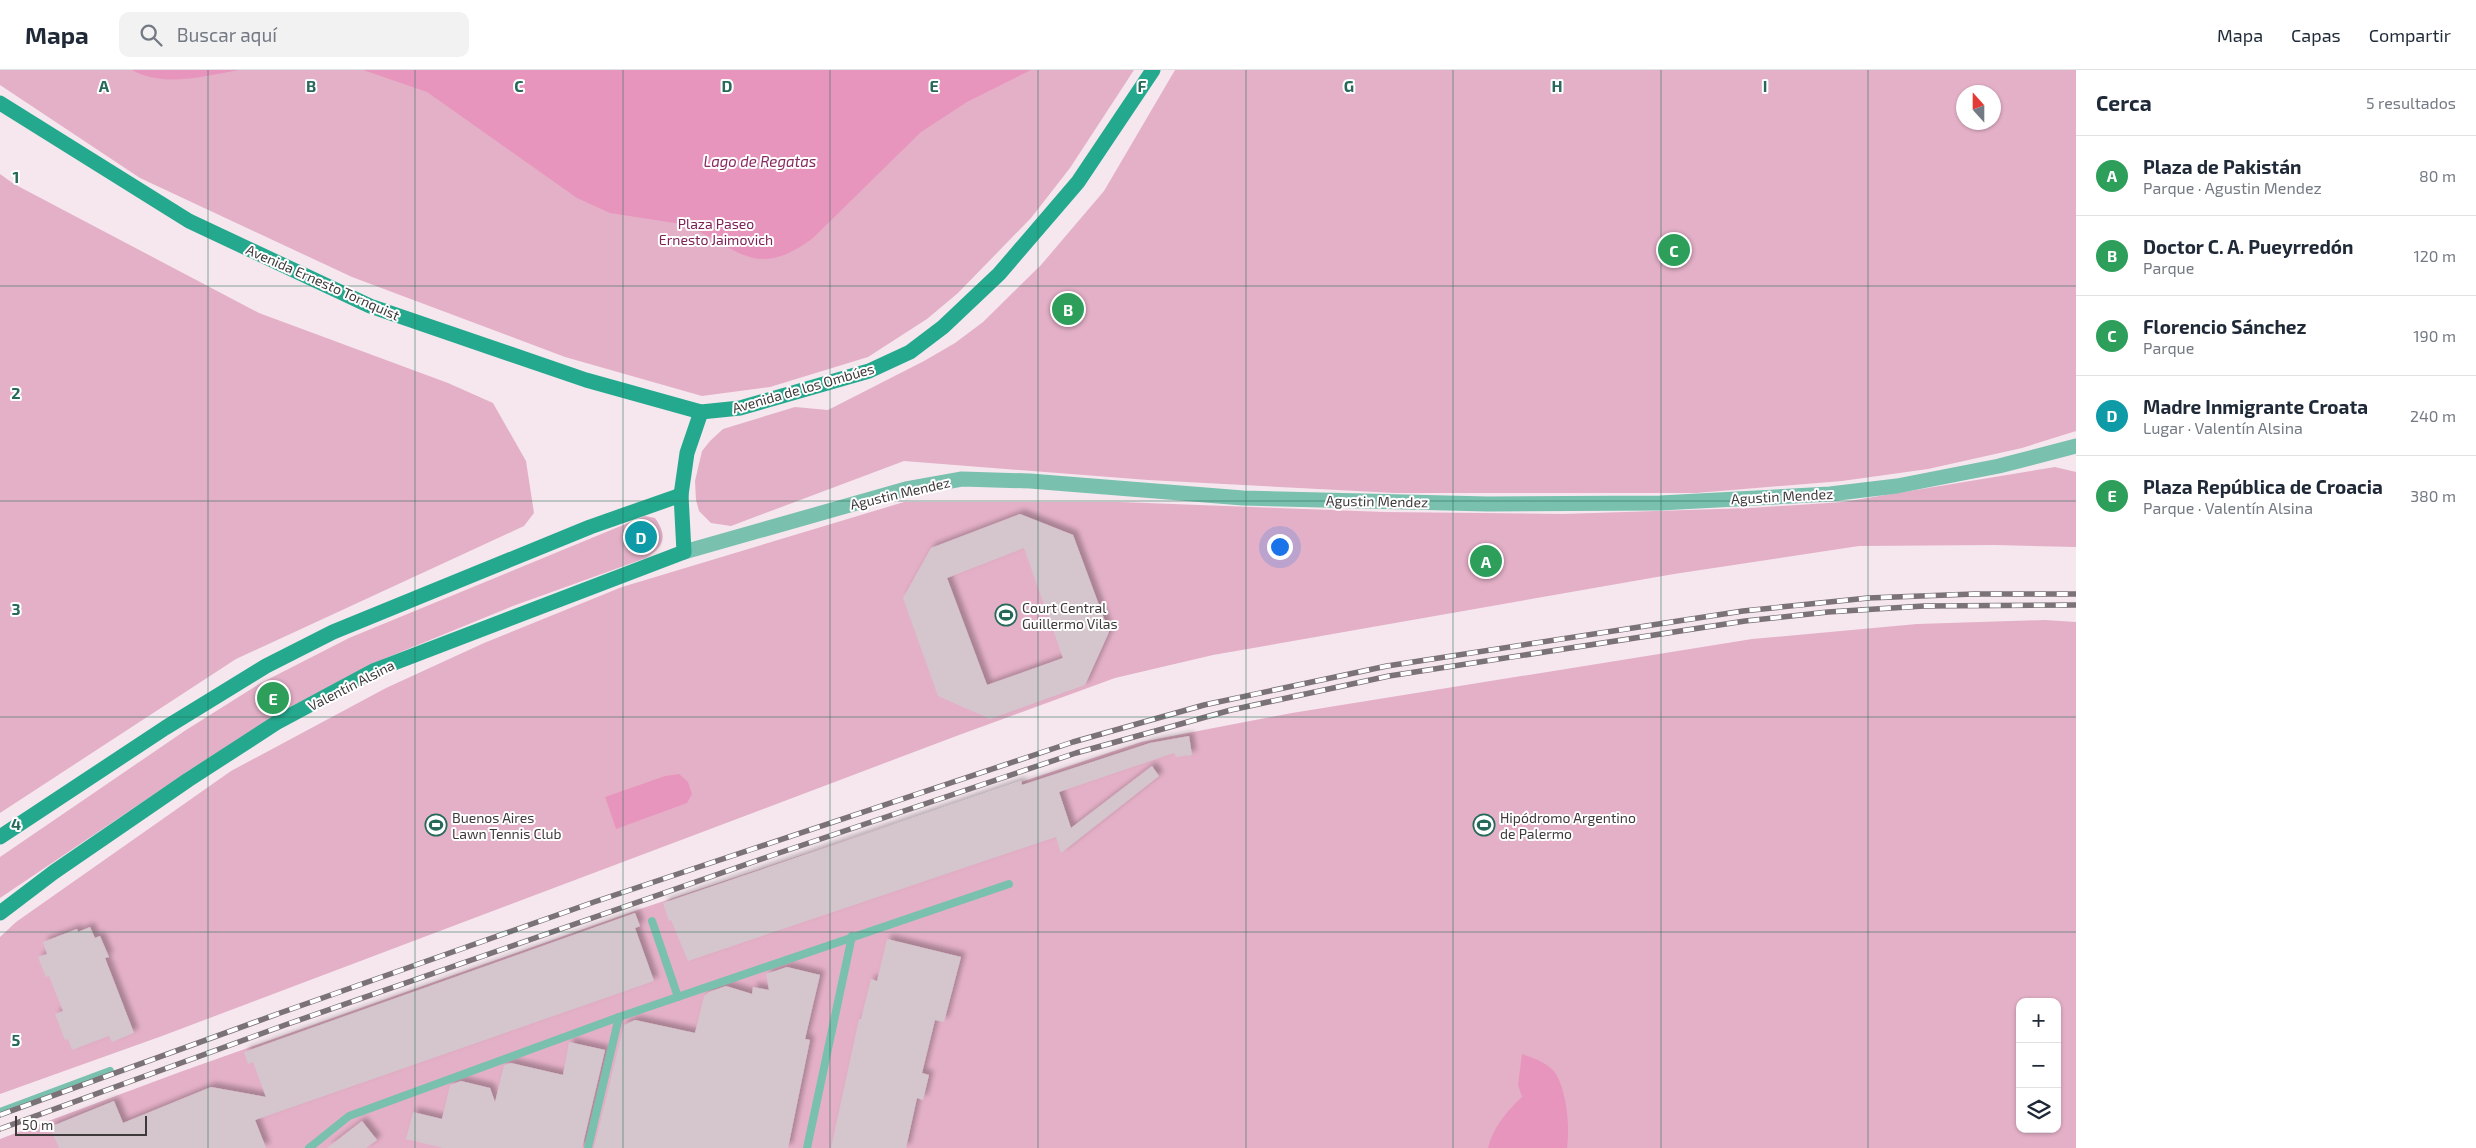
<!DOCTYPE html>
<html lang="es">
<head>
<meta charset="utf-8">
<style>
  :root { --surface:#fff; --page:#f2f2f3; --text:#1f2937; --muted:#747a83; --line:#e0e1e3; --accent:#ea580c }
  body { margin:0; font-family:"Exo 2",sans-serif; background:var(--page); color:var(--text) }
  .controls { position:absolute; right:15px; bottom:15px; display:grid; overflow:hidden; border-radius:10px; box-shadow:0 1px 4px #0004 }
  .controls button { width:45px; height:45px; display:grid; place-items:center; padding:0; border:0; border-bottom:1px solid var(--line); background:var(--surface); color:var(--text); font:25px sans-serif }
  .compass { position:absolute; left:1956px; top:15px; width:45px; height:45px; border-radius:50%; background:var(--surface); box-shadow:0 1px 4px #0004; rotate:339deg }
  .scale { position:absolute; left:15px; bottom:12px; width:132px; box-sizing:border-box; padding-left:5px; border:2px solid #3e393b; border-top:0; font-size:14px; line-height:18px; white-space:nowrap; color:#3e393b; -webkit-text-stroke:4px #fff; paint-order:stroke }
  .you { position:absolute; left:1279px; top:476px; width:18px; height:18px; margin:-12px; border:4px solid #fff; border-radius:50%; background:#1a73e8; box-shadow:0 0 0 8px #1a73e833 }
  .badge { display:grid; place-items:center; width:32px; height:32px; border-radius:50%; background:var(--accent); color:#fff; font-size:16px; font-weight:700 }
  .pin { position:absolute; translate:-50% -50%; border:2px solid #fff; box-shadow:0 1px 5px #0006 }
  .list { margin:0; padding:0; list-style:none }
  h2 { display:flex; justify-content:space-between; align-items:center; height:65px; margin:0; padding:0 20px; font-size:21px }
  h2 small { font-size:16px; font-weight:400; color:var(--muted) }
  .list li { display:grid; grid-template-columns:32px 1fr auto; gap:15px; align-items:center; box-sizing:border-box; height:80px; padding:0 20px; border-top:1px solid var(--line) }
  .list b { display:block; font-size:19px; white-space:nowrap }
  .list p { margin:0; font-size:16px; white-space:nowrap; color:var(--muted) }
  .list em { font-size:16px; font-style:normal; color:var(--muted) }
  .icon { flex:none; width:28px; height:28px; fill:none; stroke:currentColor; stroke-width:2; stroke-linecap:round; stroke-linejoin:round }
  .map { position:relative; flex:none; width:2076px; height:1078px; overflow:hidden }
  header { display:flex; align-items:center; gap:30px; box-sizing:border-box; height:70px; padding:0 25px; background:var(--surface); border-bottom:1px solid var(--line) }
  header strong { font-size:24px }
  nav { display:flex; gap:28px; margin-inline-start:auto; font-size:18px }
  .search { width:350px; height:45px; background:var(--page); display:flex; align-items:center; gap:12px; box-sizing:border-box; padding:0 18px; border-radius:10px; color:var(--muted); font-size:19px }
  main { display:flex }
  aside { flex:1; background:var(--surface) }
  .map>svg:first-child { display:block }
  .green { fill:#e4b0c7; fill-rule:evenodd }
  .water { fill:#e895bd }
  .building { fill:#d4c6cc; fill-rule:evenodd; filter:url(#shadow) }
  .lines { fill:none; stroke-linecap:round; stroke-linejoin:round }
  .lane { stroke:#79c0ae; stroke-width:8 }
  .street { stroke:#79c0ae; stroke-width:15 }
  .secondary { stroke:#24a98f; stroke-width:15 }
  .rail-casing { stroke:#7a7276; stroke-width:5.5 }
  .rail { stroke:#fff; stroke-width:4; stroke-dasharray:11; stroke-linecap:butt }
  .grid { fill:none; stroke:#26695a; stroke-width:1; stroke-opacity:0.55 }
  .labels { text-anchor:middle; dominant-baseline:central; stroke-width:4; stroke-linejoin:round; paint-order:stroke }
  .park-label { font-size:14px; fill:#7f2056; stroke:#fff }
  .street-label { font-size:14px; fill:#3e393b; stroke:#fff }
  .poi-label { font-size:14px; fill:#3e393b; stroke:#fff; text-anchor:start }
  .water-label { font-size:15px; font-style:italic; fill:#892a5f; stroke:#fff }
  .grid-label { font-size:16px; text-anchor:middle; font-weight:bold; fill:#26695a; stroke:#fff; stroke-width:4; stroke-linejoin:round; paint-order:stroke }
</style>
</head>
<body>
<header>
<strong>Mapa</strong>
<div class="search"><svg class="icon" aria-label="search" viewBox="0 0 24 24"><circle cx="10" cy="10" r="6"/><path d="M15 15l6 6"/></svg>Buscar aquí</div>
<nav><a>Mapa</a><a>Capas</a><a>Compartir</a></nav>
</header>
<main>
<div class="map">
<svg width="2076" height="1078" viewBox="0 0 2076 1078">
  <defs>
    <filter id="shadow"><feDropShadow dx="4.5" dy="-4.5" stdDeviation="2.5" flood-color="#0004"/></filter>
  </defs>
  <rect width="100%" height="100%" fill="#f5e7ed"/>
  <g class="green">
    <polygon points="0,0 1134,0 1070,98 1031,148 958,223 927,249 868,287 770,317 702,326 565,287 352,207 140,108 0,15"/>
    <path d="M1175 0H2076V361L2022 378 1928 399 1842 411 1696 423H1395L1148 410 904 391 731 456 711 453 699 441 696 430 695 411 702 381 710 371 723 359 795 337 828 340 924 291 955 273 983 252 1041 195 1104 121ZM1964 22H1994V52H1964Z"/>
    <polygon points="0,104 14,114 259,243 448,313 493,333 526,391 534,443 524,456 236,589 0,743"/>
    <polygon points="2055,397 2076,402 2076,477 1995,475 1859,476 1674,504 1213,585 1115,608 959,665 162,966 0,1024 0,867 16,852 231,701 386,618 484,573 622,517 904,432 1120,432 1384,442 1562,444 1750,438 1843,432"/>
    <path d="M645 446 655 448C668 466 664 477 646 488L513 536 386 588 282 641 190 700 0 828V787L186 660 259 614 349 568Z"/>
    <path d="M2045 550 2076 552V1078H0V1069L180 1002 643 838 1141 672 1292 643 1752 569 1917 554ZM2020 932H2057V1059H2020Z"/>
  </g>
  <g class="water">
    <path d="M132 0H239C205 6 164 18 132 0Z"/>
    <path d="M363 0H1031L967 32 921 62 813 168C752 214 736 173 681 154L610 143 577 128 427 22Z"/>
    <polygon points="679,704 688,712 692,724 687,733 616,759 605,727 665,706"/>
    <path d="M1522 984C1534 988 1549 993 1556 1004 1567 1023 1570 1057 1567 1078H1488C1493 1057 1507 1041 1522 1027L1518 1015Z"/>
  </g>
  <g class="building">
    <path d="M1020 444 1073 465 1109 562 1085 615 990 649 938 626 903 528 931 478ZM1024 478 1063 588 987 615 947 508Z"/>
    <polygon points="1189,666 1192,685 1176,687 1174,683 1059,722 1071,758 1152,696 1159,706 1061,783 1056,767 688,891 671,850 669,851 663,833 1021,711 1022,715 1150,673"/>
    <polygon points="635,843 640,856 635,858 654,911 255,1050 266,1078 59,1078 50,1057 114,1031 123,1053 211,1017 266,1027 253,992 248,994 244,982"/>
    <polygon points="90,857 95,868 100,866 109,887 105,888 134,963 112,972 109,966 72,980 68,969 65,970 55,944 63,941 49,906 46,907 38,887 47,884 43,872 77,859 78,862"/>
    <polygon points="887,869 961,887 944,952 935,950 922,1003 929,1005 923,1030 917,1028 906,1078 831,1078 859,949 861,949 871,909 877,911"/>
    <polygon points="787,897 820,905 805,969 810,970 788,1078 594,1078 624,955 635,950 695,963 704,926 709,922 726,916 752,924 753,917 769,920 766,904"/>
    <polygon points="569,972 605,980 582,1078 443,1078 406,1069 413,1042 442,1049 450,1015 461,1011 490,1018 495,1032 504,995 511,993 563,1005"/>
    <polygon points="362,1051 377,1070 366,1078 327,1078"/>
  </g>
  <g class="lines">
    <g class="lane">
      <polyline points="652,851 678,927"/>
      <polyline points="0,1042 110,1001"/>
      <polyline points="309,1078 349,1046 619,947 1009,814"/>
      <polyline points="588,1078 619,947"/>
      <polyline points="807,1078 852,866"/>
    </g>
    <polyline class="street" points="684,482 906,419 962,409 1030,411 1243,428 1488,434 1660,433 1830,424 1897,416 1999,396 2076,376"/>
    <g class="secondary">
      <polyline points="0,33 189,151 370,236 586,310 701,342 740,338 869,301 910,282 943,257 999,204 1078,112 1153,0"/>
      <polyline points="0,767 165,658 266,596 333,562 590,457 681,425"/>
      <polyline points="0,843 54,802 188,710 276,653 373,601 684,482 681,425 687,383 701,342"/>
    </g>
    <g class="rail-casing">
      <g id="rail">
        <polyline points="0,1045 280,943 594,832 1073,672 1204,635 1387,596 1743,541 1868,528 1974,524 2076,524"/>
        <polyline points="0,1059 285,955 776,784 1076,683 1231,640 1389,606 1745,551 1828,542 1924,536 2076,535"/>
      </g>
    </g>
    <use href="#rail" class="rail"/>
  </g>
  <path class="grid" d="M208 0V1078M415 0V1078M623 0V1078M830 0V1078M1038 0V1078M1246 0V1078M1453 0V1078M1661 0V1078M1868 0V1078M0 216H2076M0 431H2076M0 647H2076M0 862H2076"/>
  <defs>
    <g id="stadium-ring" transform="scale(1.125)"><circle r="9.5" fill="#fff" stroke="#26695a" stroke-width="1.5"/><path d="M0-5a6.5 5 0 1 0 0 10a6.5 5 0 1 0 0-10ZM-3.5-1.8h7v3.6h-7Z" fill="#26695a"/></g>
  </defs>
  <g fill-rule="evenodd">
    <use href="#stadium-ring" x="1006" y="545"/>
    <use href="#stadium-ring" x="436" y="755"/>
    <use href="#stadium-ring" x="1484" y="755"/>
  </g>
  <g class="labels">
    <g class="park-label">
      <text x="716" y="153">Plaza Paseo<tspan x="716" dy="16">Ernesto Jaimovich</tspan></text>
    </g>
    <g class="street-label">
      <text transform="translate(323 212) rotate(24)">Avenida Ernesto Tornquist</text>
      <text transform="translate(803 318) rotate(-16)">Avenida de los Ombúes</text>
      <text transform="translate(900 423) rotate(-13)">Agustin Mendez</text>
      <text transform="translate(1782 426) rotate(-3)">Agustin Mendez</text>
      <text transform="translate(1377 431) rotate(1)">Agustin Mendez</text>
      <text transform="translate(351 615) rotate(-27)">Valentín Alsina</text>
    </g>
    <g class="poi-label">
      <text x="1022" y="537">Court Central<tspan x="1022" dy="16">Guillermo Vilas</tspan></text>
      <text x="452" y="747">Buenos Aires<tspan x="452" dy="16">Lawn Tennis Club</tspan></text>
      <text x="1500" y="747">Hipódromo Argentino<tspan x="1500" dy="16">de Palermo</tspan></text>
    </g>
    <g class="water-label">
      <text x="760" y="91">Lago de Regatas</text>
    </g>
  </g>
  <g class="grid-label">
    <text x="104" y="22">A</text>
    <text x="311" y="22">B</text>
    <text x="519" y="22">C</text>
    <text x="727" y="22">D</text>
    <text x="934" y="22">E</text>
    <text x="1142" y="22">F</text>
    <text x="1349" y="22">G</text>
    <text x="1557" y="22">H</text>
    <text x="1765" y="22">I</text>
    <text x="16" y="113">1</text>
    <text x="16" y="329">2</text>
    <text x="16" y="545">3</text>
    <text x="16" y="760">4</text>
    <text x="16" y="976">5</text>
  </g>
</svg>
<div class="controls">
<button>+</button>
<button>−</button>
<button><svg class="icon" aria-label="layers" viewBox="0 0 24 24"><path d="M12 4l9 5-9 5-9-5zM3 14l9 5 9-5"/></svg></button>
</div>
<svg class="compass" viewBox="-18 -18 36 36"><path d="M0-13l5 13h-10z" fill="#e53935"/><path d="M0 13l5-13h-10z" fill="#747a83"/></svg>
<div class="scale">50 m</div>
<div class="you"></div>
<div class="pin badge" style="left:1486px;top:491px;background:#2e9e5b">A</div>
<div class="pin badge" style="left:1068px;top:239px;background:#2e9e5b">B</div>
<div class="pin badge" style="left:1674px;top:180px;background:#2e9e5b">C</div>
<div class="pin badge" style="left:641px;top:467px;background:#0f9aa8">D</div>
<div class="pin badge" style="left:273px;top:628px;background:#2e9e5b">E</div>
</div>
<aside>
<h2>Cerca<small>5 resultados</small></h2>
<ul class="list">
<li><span class="badge" style="background:#2e9e5b">A</span><div><b>Plaza de Pakistán</b><p>Parque · Agustin Mendez</p></div><em>80 m</em></li>
<li><span class="badge" style="background:#2e9e5b">B</span><div><b>Doctor C. A. Pueyrredón</b><p>Parque</p></div><em>120 m</em></li>
<li><span class="badge" style="background:#2e9e5b">C</span><div><b>Florencio Sánchez</b><p>Parque</p></div><em>190 m</em></li>
<li><span class="badge" style="background:#0f9aa8">D</span><div><b>Madre Inmigrante Croata</b><p>Lugar · Valentín Alsina</p></div><em>240 m</em></li>
<li><span class="badge" style="background:#2e9e5b">E</span><div><b>Plaza República de Croacia</b><p>Parque · Valentín Alsina</p></div><em>380 m</em></li>
</ul>
</aside>
</main>
</body>
</html>
